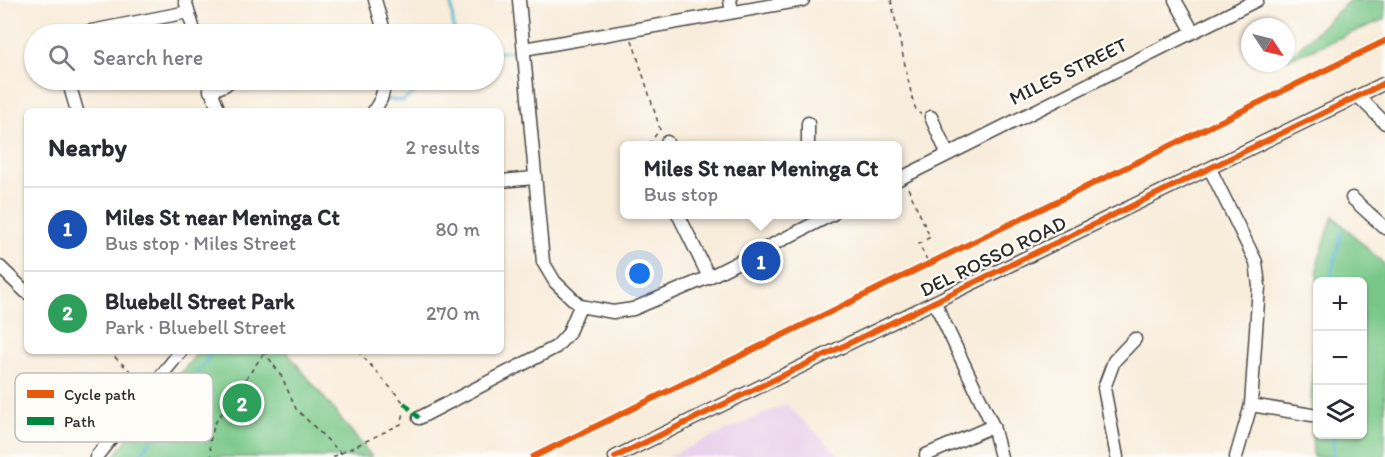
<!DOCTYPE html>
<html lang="en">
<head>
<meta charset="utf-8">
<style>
  :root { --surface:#fff; --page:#f7f7f7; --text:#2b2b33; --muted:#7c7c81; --line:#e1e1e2; --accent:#b5179e }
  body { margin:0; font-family:Itim,sans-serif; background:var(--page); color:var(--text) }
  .controls { position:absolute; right:18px; bottom:18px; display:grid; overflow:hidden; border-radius:9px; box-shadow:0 2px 4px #0004 }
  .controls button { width:54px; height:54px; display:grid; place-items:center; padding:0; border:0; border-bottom:2px solid var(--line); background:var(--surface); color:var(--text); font:30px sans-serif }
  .compass { position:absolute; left:1241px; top:18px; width:54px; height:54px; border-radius:50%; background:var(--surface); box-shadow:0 2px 4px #0004; rotate:125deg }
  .you { position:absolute; left:640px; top:274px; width:21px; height:21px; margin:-15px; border:4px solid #fff; border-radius:50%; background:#1a73e8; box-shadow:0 0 0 9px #1a73e833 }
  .badge { display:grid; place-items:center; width:39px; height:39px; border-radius:50%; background:var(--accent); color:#fff; font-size:20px; font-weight:700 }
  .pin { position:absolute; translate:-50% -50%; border:3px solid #fff; box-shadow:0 2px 6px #0006 }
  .popup { position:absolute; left:620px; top:141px; width:282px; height:78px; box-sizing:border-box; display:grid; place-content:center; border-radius:9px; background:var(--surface); filter:drop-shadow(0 2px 4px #0005); font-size:20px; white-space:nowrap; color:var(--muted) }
  .popup b { font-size:22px; color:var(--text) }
  .popup::after { content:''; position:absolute; left:50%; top:100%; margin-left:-12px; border:12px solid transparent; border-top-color:var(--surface) }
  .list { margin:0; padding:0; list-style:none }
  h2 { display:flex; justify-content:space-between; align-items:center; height:78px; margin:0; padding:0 24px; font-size:26px }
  h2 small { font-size:20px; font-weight:400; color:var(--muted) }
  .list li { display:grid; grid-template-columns:39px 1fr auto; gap:18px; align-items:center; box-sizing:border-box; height:84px; padding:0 24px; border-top:2px solid var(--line) }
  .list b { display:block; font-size:22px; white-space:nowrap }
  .list p { margin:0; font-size:20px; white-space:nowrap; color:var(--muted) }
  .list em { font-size:20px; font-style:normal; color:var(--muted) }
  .icon { flex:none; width:33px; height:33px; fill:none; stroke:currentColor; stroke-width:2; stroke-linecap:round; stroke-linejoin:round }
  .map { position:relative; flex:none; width:1385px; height:457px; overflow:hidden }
  .search { position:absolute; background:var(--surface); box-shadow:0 2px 4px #0004; left:24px; top:24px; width:480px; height:66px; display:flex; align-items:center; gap:15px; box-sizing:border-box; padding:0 21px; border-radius:33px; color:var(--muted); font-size:22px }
  .panel { position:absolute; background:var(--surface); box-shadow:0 2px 4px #0004; left:24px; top:108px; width:480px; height:246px; border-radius:9px }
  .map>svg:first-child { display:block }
  .built { fill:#ead1ec }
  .green { fill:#78c788; stroke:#52795a; stroke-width:1.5; fill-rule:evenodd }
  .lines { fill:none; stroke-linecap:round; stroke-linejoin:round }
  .stream { stroke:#50b3cf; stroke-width:3 }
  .minor-casing { stroke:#4a4845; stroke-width:15 }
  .path { stroke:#4a4845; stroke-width:1.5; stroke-dasharray:4.5 4.5; stroke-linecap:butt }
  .minor { stroke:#fff; stroke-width:12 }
  .quiet { stroke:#00873e; stroke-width:4.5; stroke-dasharray:9 4.5; stroke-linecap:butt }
  .cycleway-casing { stroke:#fdfcf7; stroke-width:10 }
  .cycleway { stroke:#e8590c; stroke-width:6 }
  .labels { text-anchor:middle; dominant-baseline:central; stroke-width:4.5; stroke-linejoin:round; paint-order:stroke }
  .street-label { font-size:20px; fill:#2b2b2b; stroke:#fdfcf7 }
  .key { fill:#fdfcf7; stroke:#bebdba; stroke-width:1.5 }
  .key-label { font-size:16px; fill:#2b2b2b }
</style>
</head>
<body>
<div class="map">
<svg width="1385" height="457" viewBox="0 0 1385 457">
  <rect width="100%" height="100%" fill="#fdfcf7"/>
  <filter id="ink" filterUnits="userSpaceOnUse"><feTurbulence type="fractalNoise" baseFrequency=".0167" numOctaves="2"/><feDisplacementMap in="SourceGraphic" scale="12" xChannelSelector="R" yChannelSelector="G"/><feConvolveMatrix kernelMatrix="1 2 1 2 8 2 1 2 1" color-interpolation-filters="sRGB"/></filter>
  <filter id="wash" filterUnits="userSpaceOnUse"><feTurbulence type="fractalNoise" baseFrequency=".008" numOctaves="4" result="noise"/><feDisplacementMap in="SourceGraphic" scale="24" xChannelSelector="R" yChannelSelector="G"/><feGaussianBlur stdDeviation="1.35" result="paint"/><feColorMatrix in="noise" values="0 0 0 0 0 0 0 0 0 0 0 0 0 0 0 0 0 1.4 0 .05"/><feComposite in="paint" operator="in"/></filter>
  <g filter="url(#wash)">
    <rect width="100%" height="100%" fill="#f8ecda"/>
    <polygon class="built" points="786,404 841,457 667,457"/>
    <g class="green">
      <polygon points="1350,0 1385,0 1385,19 1286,60"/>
      <path d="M1333 216 1385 265V457H1313L1311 400 1318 262ZM1318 282H1362V434H1318Z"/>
      <path d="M199 351H286L372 457H114C140 419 170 387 199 351Z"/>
    </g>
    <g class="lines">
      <g class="stream">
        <polyline points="451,0 454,34"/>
        <polyline points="494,53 519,50"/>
        <polyline points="383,99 403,101 432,80"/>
        <polyline points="1331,282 1332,271 1342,232"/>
        <polyline points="174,406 213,351"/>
        <polyline points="1333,434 1333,457"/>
        <polyline points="139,457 171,411"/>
      </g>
    </g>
  </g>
  <g filter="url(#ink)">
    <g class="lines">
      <g class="minor-casing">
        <g id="minor">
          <polyline points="185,0 195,34"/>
          <polyline points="375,0 385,34"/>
          <polyline points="519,0 543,262 555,282 580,306 613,312 633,309 709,277 833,214"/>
          <polyline points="730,0 732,12"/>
          <polyline points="1175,0 1193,32"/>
          <polyline points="76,34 188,12"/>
          <polyline points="524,49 803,0"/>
          <polyline points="68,80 77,111"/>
          <polyline points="207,80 219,111"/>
          <polyline points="210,91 225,85 231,80"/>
          <polyline points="1359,97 1385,123"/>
          <polyline points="374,111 381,99 386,80"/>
          <polyline points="931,117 947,153"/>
          <polyline points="808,123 808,146"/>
          <polyline points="667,142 667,146"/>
          <polyline points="1210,169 1256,262 1259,286 1251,405 1236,457"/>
          <polyline points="897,180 1257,0"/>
          <polyline points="501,181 534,178"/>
          <polyline points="1352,198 1385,228"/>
          <polyline points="678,214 709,277"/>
          <polyline points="0,267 27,293"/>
          <polyline points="935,303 993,426 1001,457"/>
          <polyline points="1251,405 1318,416"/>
          <polyline points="419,418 556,347 568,334 580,306"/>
          <polyline points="926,455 993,426"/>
          <polyline points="96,457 181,351"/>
          <polyline points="615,457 1385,83"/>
          <polyline points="1117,457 1104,388 1114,361 1135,339"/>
        </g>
      </g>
      <g class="path">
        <polyline points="891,0 913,102 917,112 921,114"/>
        <polyline points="632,40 660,129 650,143 654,143"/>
        <polyline points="908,188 930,237 919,244 929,264"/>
        <polyline points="108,351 141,381"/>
        <polyline points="264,351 282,377 296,409 345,457"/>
        <polyline points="358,351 404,403"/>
        <polyline points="159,397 210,441 211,457"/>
        <polyline points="210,441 215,423 264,353"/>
        <polyline points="333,457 401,424 404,413"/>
      </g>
      <use href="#minor" class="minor"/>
      <polyline class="quiet" points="404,403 419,418"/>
      <g class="cycleway-casing">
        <g id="cycleway">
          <polyline points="533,457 1385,41"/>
          <polyline points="615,457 1385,83"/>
        </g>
      </g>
      <use href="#cycleway" class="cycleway"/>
    </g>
  </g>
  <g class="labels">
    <g class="street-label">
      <text transform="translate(1068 71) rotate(-26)">MILES STREET</text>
      <text transform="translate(993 256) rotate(-26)">DEL ROSSO ROAD</text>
    </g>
  </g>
  <rect x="15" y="373" width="198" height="69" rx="9" class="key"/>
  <rect x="27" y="390" width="27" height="8" fill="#e8590c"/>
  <rect x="27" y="417" width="27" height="8" fill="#00873e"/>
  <g class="key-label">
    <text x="64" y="400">Cycle path</text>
    <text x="64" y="427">Path</text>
  </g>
</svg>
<div class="controls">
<button>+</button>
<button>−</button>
<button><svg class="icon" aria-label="layers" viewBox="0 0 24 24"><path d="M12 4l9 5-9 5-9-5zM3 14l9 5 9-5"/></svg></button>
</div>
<svg class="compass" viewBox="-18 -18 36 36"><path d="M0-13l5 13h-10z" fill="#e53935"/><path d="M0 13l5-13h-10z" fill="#7c7c81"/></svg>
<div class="you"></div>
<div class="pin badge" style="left:761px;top:261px;background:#1a4fb4">1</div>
<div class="popup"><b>Miles St near Meninga Ct</b>Bus stop</div>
<div class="pin badge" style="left:242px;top:403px;background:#2e9e5b">2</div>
<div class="search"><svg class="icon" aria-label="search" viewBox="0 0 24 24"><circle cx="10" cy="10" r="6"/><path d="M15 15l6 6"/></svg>Search here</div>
<section class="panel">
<h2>Nearby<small>2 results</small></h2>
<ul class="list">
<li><span class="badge" style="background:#1a4fb4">1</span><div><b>Miles St near Meninga Ct</b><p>Bus stop · Miles Street</p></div><em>80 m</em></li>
<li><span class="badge" style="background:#2e9e5b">2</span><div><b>Bluebell Street Park</b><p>Park · Bluebell Street</p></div><em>270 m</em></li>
</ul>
</section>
</div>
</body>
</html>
